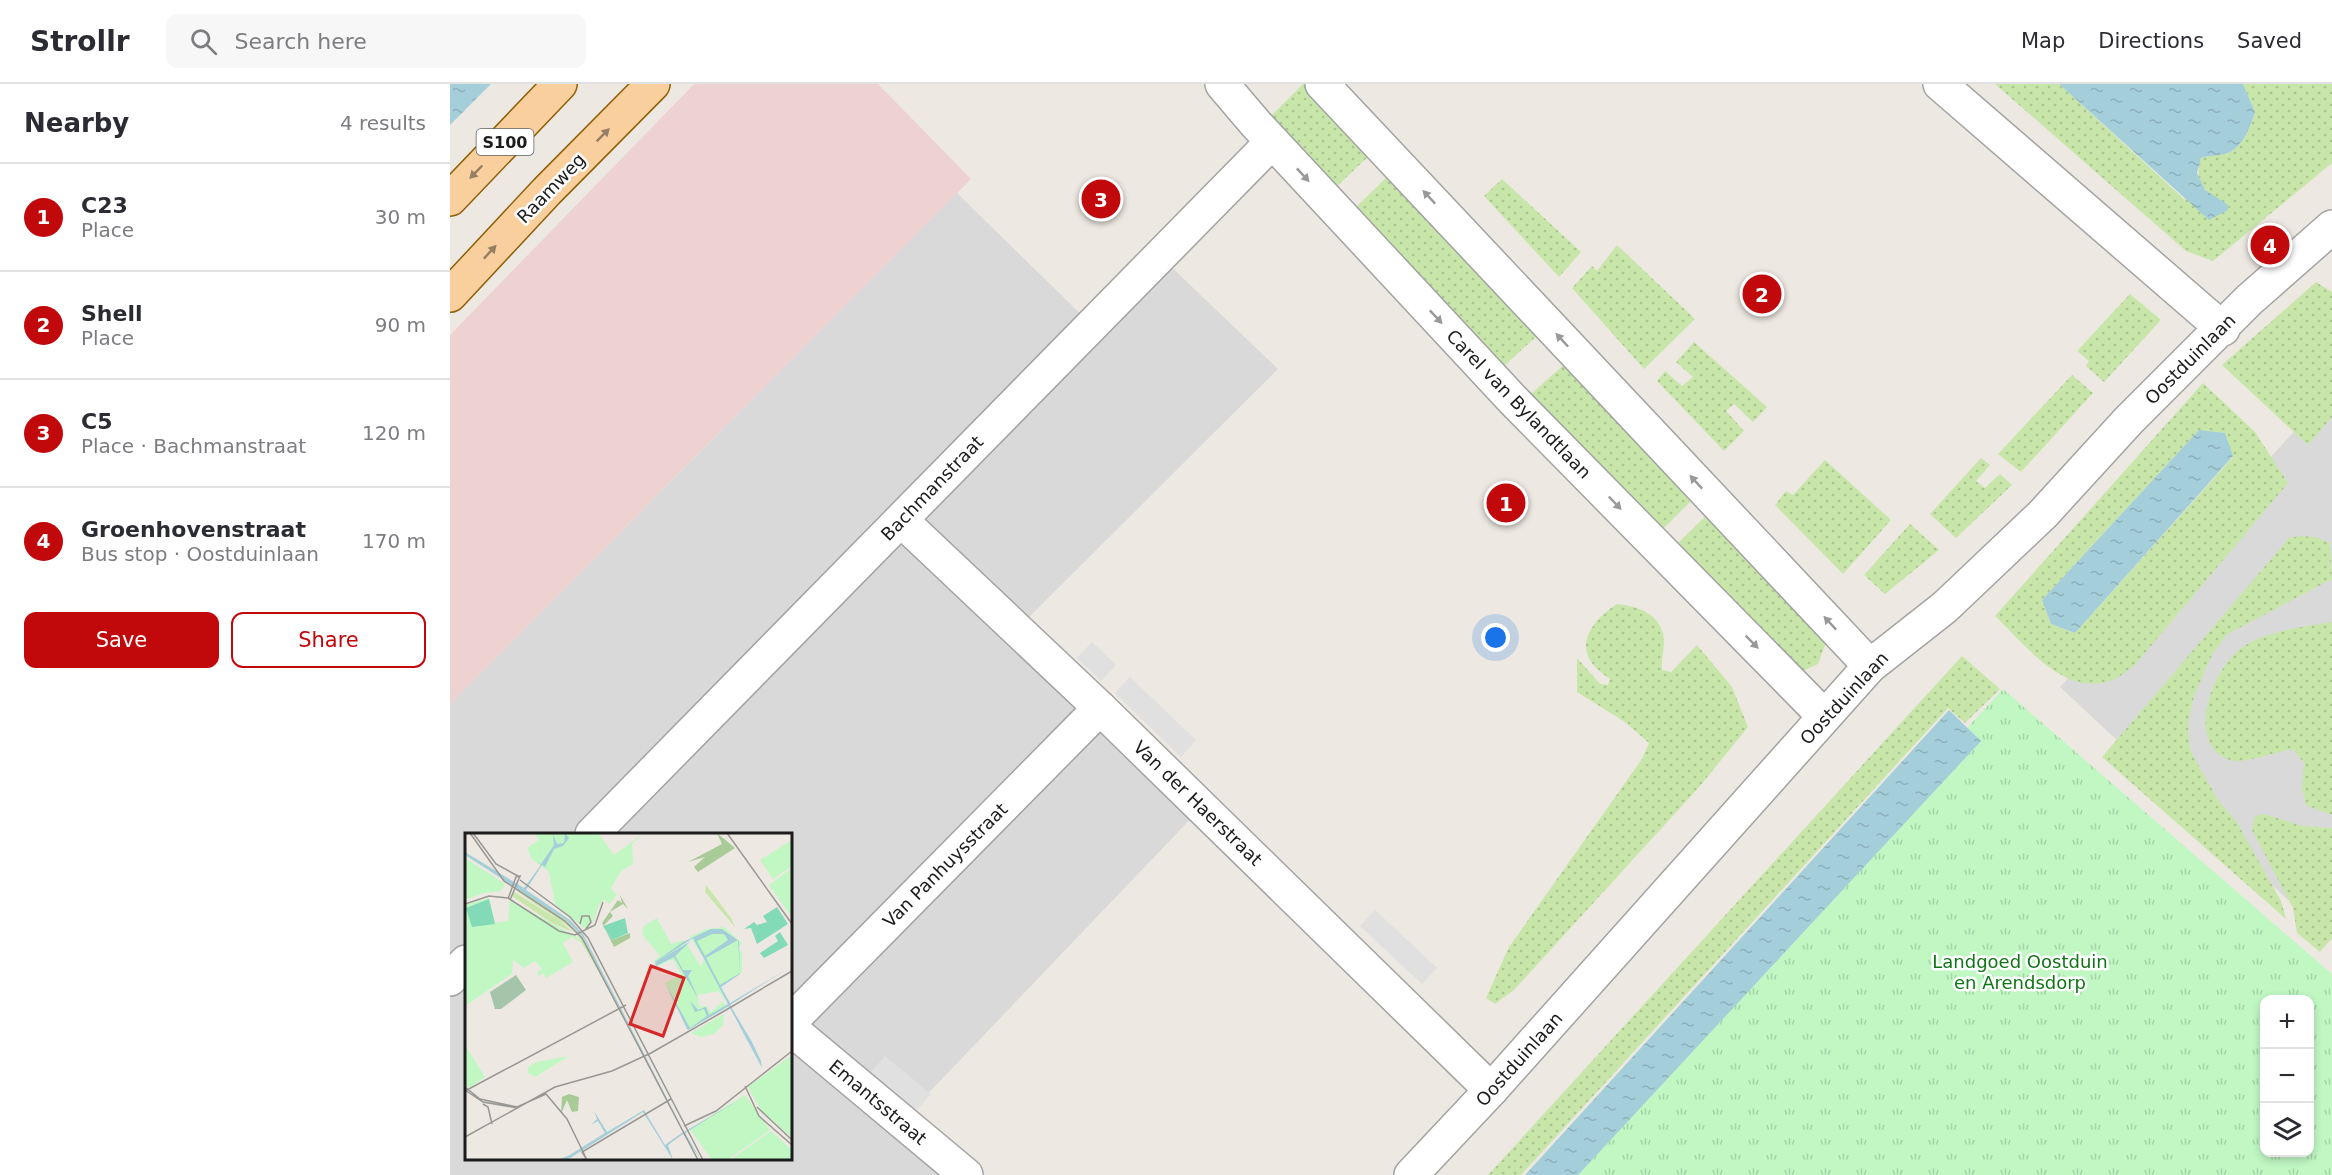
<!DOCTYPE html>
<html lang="en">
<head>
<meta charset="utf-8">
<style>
  :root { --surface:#fff; --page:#f7f7f7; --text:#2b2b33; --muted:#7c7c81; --line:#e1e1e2; --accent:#c1080b }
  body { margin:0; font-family:"DejaVu Sans",sans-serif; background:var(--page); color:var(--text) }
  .controls { position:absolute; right:18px; bottom:18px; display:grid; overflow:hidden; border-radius:12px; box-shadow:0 3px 9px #0003 }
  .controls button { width:54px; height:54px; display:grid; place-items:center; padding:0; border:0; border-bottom:2px solid var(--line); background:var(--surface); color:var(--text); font:30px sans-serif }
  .you { position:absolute; left:1046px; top:554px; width:21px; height:21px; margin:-15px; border:4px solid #fff; border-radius:50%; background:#1a73e8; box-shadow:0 0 0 9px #1a73e833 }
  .badge { display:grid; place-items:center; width:39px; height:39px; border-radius:50%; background:var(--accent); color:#fff; font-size:20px; font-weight:700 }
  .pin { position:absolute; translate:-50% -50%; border:3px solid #fff; box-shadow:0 2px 6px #0006 }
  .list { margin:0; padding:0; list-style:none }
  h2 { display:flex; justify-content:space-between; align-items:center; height:78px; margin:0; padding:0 24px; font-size:26px }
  h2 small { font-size:20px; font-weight:400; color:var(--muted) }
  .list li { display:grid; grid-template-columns:39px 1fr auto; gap:18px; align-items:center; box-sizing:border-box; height:108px; padding:0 24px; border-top:2px solid var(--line) }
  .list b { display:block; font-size:22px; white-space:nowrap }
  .list p { margin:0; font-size:20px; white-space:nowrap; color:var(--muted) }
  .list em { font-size:20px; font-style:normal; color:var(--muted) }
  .actions { display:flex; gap:12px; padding:18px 24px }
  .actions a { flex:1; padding:14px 0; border:2px solid var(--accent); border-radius:12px; text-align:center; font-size:21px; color:var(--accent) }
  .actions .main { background:var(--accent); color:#fff }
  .icon { flex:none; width:33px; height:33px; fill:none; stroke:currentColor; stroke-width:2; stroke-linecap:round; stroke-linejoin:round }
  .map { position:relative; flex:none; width:1882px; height:1091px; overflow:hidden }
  header { display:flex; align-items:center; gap:36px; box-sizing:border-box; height:84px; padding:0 30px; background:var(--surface); border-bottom:2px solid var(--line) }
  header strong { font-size:28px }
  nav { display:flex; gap:33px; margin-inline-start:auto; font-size:21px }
  .search { width:420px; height:54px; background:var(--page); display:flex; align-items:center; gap:15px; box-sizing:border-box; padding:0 21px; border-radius:12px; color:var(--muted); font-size:22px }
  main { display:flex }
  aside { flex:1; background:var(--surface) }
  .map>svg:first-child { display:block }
  .residential { fill:#dad9d9; fill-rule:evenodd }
  .commercial { fill:#eed2d2 }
  .grass { fill:url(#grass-dots); fill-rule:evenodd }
  .park { fill:url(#park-tufts); fill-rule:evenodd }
  .parking { fill:#e0e0e0 }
  .water { fill:url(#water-ripples) }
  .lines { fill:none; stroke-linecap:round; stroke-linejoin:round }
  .street-casing { stroke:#a3a3a3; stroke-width:36 }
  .primary-casing { stroke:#8f5f06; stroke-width:36 }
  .street { stroke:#fff; stroke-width:33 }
  .primary { stroke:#f8cf9d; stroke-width:33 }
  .oneway { fill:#957e63 }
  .oneway2 { fill:#999 }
  .labels { text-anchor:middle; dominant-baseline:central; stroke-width:5; stroke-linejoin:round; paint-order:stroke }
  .shield { fill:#fff; stroke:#606060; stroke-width:1.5 }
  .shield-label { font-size:16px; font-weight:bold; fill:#1c1c1c }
  .street-label { font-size:18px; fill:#1c1c1c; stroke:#fff }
  .park-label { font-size:18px; fill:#0f7516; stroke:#fff }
  .inset-road { fill:none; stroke:#999793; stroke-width:1.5 }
  .view { fill:#d62828; fill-opacity:0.15; stroke:#d62828; stroke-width:3 }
  .inset-edge { fill:none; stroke:#1c1c1c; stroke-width:3 }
</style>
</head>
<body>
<header>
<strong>Strollr</strong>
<div class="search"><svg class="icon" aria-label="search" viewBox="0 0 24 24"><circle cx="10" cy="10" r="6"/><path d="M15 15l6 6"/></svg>Search here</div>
<nav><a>Map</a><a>Directions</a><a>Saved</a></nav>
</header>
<main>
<aside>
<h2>Nearby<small>4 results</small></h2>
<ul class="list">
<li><span class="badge">1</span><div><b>C23</b><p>Place</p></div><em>30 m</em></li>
<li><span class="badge">2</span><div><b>Shell</b><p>Place</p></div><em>90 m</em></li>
<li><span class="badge">3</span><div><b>C5</b><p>Place · Bachmanstraat</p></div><em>120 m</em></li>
<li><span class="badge">4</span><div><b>Groenhovenstraat</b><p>Bus stop · Oostduinlaan</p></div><em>170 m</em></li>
</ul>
<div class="actions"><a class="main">Save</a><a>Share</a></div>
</aside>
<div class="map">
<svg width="1882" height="1091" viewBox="0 0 1882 1091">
  <defs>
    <pattern id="grass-dots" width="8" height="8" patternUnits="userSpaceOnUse" patternTransform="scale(1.5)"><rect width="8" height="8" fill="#c8e6a9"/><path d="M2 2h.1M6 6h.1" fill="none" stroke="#abc591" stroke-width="1.8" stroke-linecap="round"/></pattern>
    <pattern id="park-tufts" width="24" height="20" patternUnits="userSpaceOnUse" patternTransform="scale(1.5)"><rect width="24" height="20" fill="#c0f7c3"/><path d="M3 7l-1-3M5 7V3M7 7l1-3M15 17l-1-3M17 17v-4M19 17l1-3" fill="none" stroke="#a4d3a7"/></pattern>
    <pattern id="water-ripples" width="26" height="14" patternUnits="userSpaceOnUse" patternTransform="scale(1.5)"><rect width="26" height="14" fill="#a4ceda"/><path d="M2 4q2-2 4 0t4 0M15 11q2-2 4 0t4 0" fill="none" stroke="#8db0ba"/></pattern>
  </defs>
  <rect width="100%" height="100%" fill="#ede9e2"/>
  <g class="residential">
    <path d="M507 109 646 245 714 176 828 285 567 545 752 723 448 1041 496 1091H0V620ZM16 750H340V1074H16Z"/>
    <polygon points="1882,306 1882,857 1610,603"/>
  </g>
  <polygon class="commercial" points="244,0 428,0 521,95 0,620 0,251"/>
  <g class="grass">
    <polygon points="853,0 857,0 922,69 886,103 820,33"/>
    <path d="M1545 0H1609L1734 115 1777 120C1755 108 1743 101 1751 74 1760 71 1767 72 1775 70 1793 65 1800 43 1805 28L1793 0H1882V79L1763 177 1736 167Z"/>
    <polygon points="941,89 1091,248 1053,283 905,124"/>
    <polygon points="1052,95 1131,168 1109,193 1034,112"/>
    <polygon points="1167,161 1245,235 1194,285 1122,204 1142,182 1147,187"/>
    <polygon points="1866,198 1882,208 1882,333 1858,361 1772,281"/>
    <polygon points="1680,210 1711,236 1654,298 1636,282 1639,277 1627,267"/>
    <polygon points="1244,258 1317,323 1303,338 1284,320 1276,327 1294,347 1274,367 1207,297 1215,287 1232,302 1243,293 1226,278"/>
    <polygon points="1118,277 1246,412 1209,449 1080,311"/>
    <polygon points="1622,291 1643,309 1571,388 1548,370"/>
    <path d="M1753 299 1805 348 1838 399 1684 582C1678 586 1672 592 1665 595 1615 616 1576 561 1545 532ZM1749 346 1783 373 1625 549 1601 540 1592 516Z"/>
    <polygon points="1531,374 1540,381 1526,397 1535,404 1550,390 1562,401 1506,454 1480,430"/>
    <polygon points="1375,376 1441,436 1393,490 1325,421 1336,407 1343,411"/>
    <polygon points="1260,428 1378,553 1368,580 1342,592 1223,464"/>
    <polygon points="1460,440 1489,466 1435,510 1414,491"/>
    <polygon points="1851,452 1866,453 1880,459 1882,495 1776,551 1762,571 1744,612 1738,639 1740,666 1768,716 1788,740 1831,817 1836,835 1652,673 1839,454"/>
    <path d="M1167 520C1188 522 1214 531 1214 558 1214 567 1211 576 1212 586L1221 588 1247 561 1282 603 1298 643 1250 702 1064 906 1045 920 1036 914 1059 863 1192 675 1199 659 1175 638 1127 608V574L1150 600 1158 601 1160 595C1154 590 1146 586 1142 579 1125 556 1148 532 1167 520Z"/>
    <path d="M1882 538V731L1856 721 1852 704 1854 679 1843 665C1825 668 1803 677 1785 677 1778 676 1769 672 1765 667 1742 640 1765 585 1790 565 1811 548 1856 542 1882 538Z"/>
    <polygon points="1512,572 1550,605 1515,639 1498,624 1071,1091 1038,1091"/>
    <polygon points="1814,730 1852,742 1882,744 1882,854 1870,868 1847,849 1843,824 1802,746 1805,732"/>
  </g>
  <path class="park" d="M1553 605 1882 890V1091H1106ZM1814 916H1860V1068H1814Z"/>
  <g class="parking">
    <polygon points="642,558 666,581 651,597 627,574"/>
    <polygon points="680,593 746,656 731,673 665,609"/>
    <polygon points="925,826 987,884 972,900 910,842"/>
    <polygon points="435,972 481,1010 467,1026 421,988"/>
  </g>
  <g class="water">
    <polygon points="0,0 41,0 0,41"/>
    <path d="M1609 0H1793L1805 28C1800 43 1793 65 1775 70 1767 72 1760 71 1751 74L1747 89 1755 106 1777 120 1778 126 1759 136Z"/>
    <polygon points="1749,346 1775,349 1783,372 1625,549 1601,540 1592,516"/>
    <polygon points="1499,626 1531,657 1128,1091 1075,1091"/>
  </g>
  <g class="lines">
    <g class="street-casing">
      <g id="street">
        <polyline points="772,0 806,40 1063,316 1374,632"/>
        <polyline points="872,0 1420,582"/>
        <polyline points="1490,0 1773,245"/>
        <polyline points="451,436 650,624 1041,1006"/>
        <polyline points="142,750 822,58"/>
        <polyline points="0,895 16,878"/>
        <polyline points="340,938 650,624"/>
        <polyline points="340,944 516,1091"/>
        <polyline points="961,1091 1041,1006 1420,582 1495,523 1593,430 1679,336 1799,216 1882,143"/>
      </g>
    </g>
    <g class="primary-casing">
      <g id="primary">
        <polyline points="0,115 110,0"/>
        <polyline points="0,211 97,107 203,0"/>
      </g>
    </g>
    <use href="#street" class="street"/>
    <use href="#primary" class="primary"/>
  </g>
  <defs><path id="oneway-solid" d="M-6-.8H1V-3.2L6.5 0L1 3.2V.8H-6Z" transform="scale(1.5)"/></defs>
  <g class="oneway">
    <use href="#oneway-solid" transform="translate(153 51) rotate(-45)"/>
    <use href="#oneway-solid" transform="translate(26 88) rotate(134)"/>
    <use href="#oneway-solid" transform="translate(40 168) rotate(-47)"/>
  </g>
  <g class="oneway2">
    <use href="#oneway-solid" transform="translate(853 91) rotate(47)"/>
    <use href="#oneway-solid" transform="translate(979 113) rotate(-133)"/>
    <use href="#oneway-solid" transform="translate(986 233) rotate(47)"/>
    <use href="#oneway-solid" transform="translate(1112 256) rotate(-133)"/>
    <use href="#oneway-solid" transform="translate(1246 398) rotate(-133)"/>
    <use href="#oneway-solid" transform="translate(1165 419) rotate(46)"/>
    <use href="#oneway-solid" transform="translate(1380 539) rotate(-133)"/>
    <use href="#oneway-solid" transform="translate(1302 558) rotate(45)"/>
  </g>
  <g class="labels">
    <rect class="shield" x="26.5" y="45" width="57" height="26" rx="4.5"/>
    <g class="shield-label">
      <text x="55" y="58">S100</text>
    </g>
    <g class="street-label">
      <text transform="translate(101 104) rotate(-46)">Raamweg</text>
      <text transform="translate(1740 275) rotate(-45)">Oostduinlaan</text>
      <text transform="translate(1069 320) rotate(46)">Carel van Bylandtlaan</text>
      <text transform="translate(482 404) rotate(-46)">Bachmanstraat</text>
      <text transform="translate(1394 614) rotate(-47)">Oostduinlaan</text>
      <text transform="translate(748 719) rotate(44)">Van der Haerstraat</text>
      <text transform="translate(495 781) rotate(-45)">Van Panhuysstraat</text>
      <text transform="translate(1069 975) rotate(-48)">Oostduinlaan</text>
      <text transform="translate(428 1018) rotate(40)">Emantsstraat</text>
    </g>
    <g class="park-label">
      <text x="1570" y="877">Landgoed Oostduin<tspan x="1570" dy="21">en Arendsdorp</tspan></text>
    </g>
  </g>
  <g transform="translate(15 749)">
    <rect width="327" height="327" fill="#ede9e2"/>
    <path d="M241 52 266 85 270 94 240 59ZM51 53 101 87 117 103 153 172 110 98 53 59ZM49 59 95 88 108 99 87 90 47 63Z" fill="#c8e6a9"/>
    <path d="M252 0 270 15 233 39 229 34 240 24 223 29 257 11ZM155 62 163 76 158 71 145 79 148 83 138 93 147 107 165 100V105L149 114 137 90 153 67 157 70ZM104 261 114 264 113 278 107 279 102 267 96 281 97 264Z" fill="#a8cb98"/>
    <path d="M51 142 61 157 36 176H30L25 159Z" fill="#a4c5a9"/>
    <path d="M69 0H133L149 22 179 0 167 11 168 31 156 38 146 55 152 62 144 71 140 67 134 71 129 87 120 96 90 71 84 39 67 26 62 15 74 7ZM327 7V33L308 46 295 27ZM0 25 40 51 36 58 18 60 0 67ZM327 35V83H326L304 52ZM24 65 30 90 43 88 45 67 112 104 117 111 107 104 98 110 108 129 81 145 78 140 74 143 72 139 77 136 70 128 59 135 48 127 47 141 0 173V72ZM192 85 206 111 219 107 236 134 239 126 225 104 241 96 259 94 277 110 273 116 277 119V139L256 154 264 172 254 158 232 162 234 174 241 173 246 179 258 168 261 175 223 197 200 150 216 141 208 126 191 134 189 127 195 123 177 101 179 93ZM259 181 258 192 249 201 236 204 226 200ZM0 212 20 244 4 255 0 249ZM327 222V305L296 277 283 254ZM104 223 70 244 62 240 64 233 72 229ZM280 262 305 297 262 327H247L225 296ZM306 298 327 317V327H265Z" fill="#c0f7c3"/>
    <path d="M24 66 30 91 7 94 1 75ZM312 74 323 91 292 111 286 95 279 96 289 89 292 92 302 89 298 83ZM160 85 163 100 147 107 138 93ZM315 99 323 112 299 125 295 120 313 108 310 103Z" fill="#82dab7"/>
    <path d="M81 0 74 22 72 28 76 31 89 12 88 1 92 11 99 10 100 0 104 5 98 13 89 16 80 34 77 32 61 57 105 87 118 101 219 299 277 265 220 300 236 327 218 301 203 312 208 327 178 279 102 327H92L103 323 96 311 103 323 140 300 133 288 126 292 132 286 129 278 142 299 179 277 200 312 218 299 117 103 101 87 0 22V19L59 55 76 32 72 28ZM246 96H257L274 108 275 141 256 154 265 170 327 133 265 172 287 209 296 228 297 235 264 173 223 197 222 196 201 152 225 195 242 183 239 176 230 179 225 168 233 177 241 174 244 182 263 171 228 105 191 129 226 108 210 123 218 137H227L223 143 234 167 209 124 191 133 190 129 218 109ZM247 101H259L263 107 240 123 232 108ZM273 107 275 140 255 152 241 125Z" fill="#a4ceda" fill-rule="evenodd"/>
    <path class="inset-road" d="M5 0 39 48 100 88 117 105 233 327M8 0 31 31 53 43M262 0 327 91M55 47 105 84 123 105 238 327M43 66 51 44 55 43 45 67M0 71 24 63 43 65 94 98 110 102 130 92 138 69M115 91 117 83H124L126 89 121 96M261 177 327 138M280 253 294 283 327 312M0 254 15 266 52 274 81 261 102 286 122 327M0 257 18 269 53 275M0 258 161 172M18 271 23 274 27 291M292 274 327 307M219 293 251 278 327 218M0 304 90 254 147 238 186 220 261 177M122 327 117 319 206 266"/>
    <path class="view" d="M186 133 219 145 198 203 165 191Z"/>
    <rect width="327" height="327" class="inset-edge"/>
  </g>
</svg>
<div class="controls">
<button>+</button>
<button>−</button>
<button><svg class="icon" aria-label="layers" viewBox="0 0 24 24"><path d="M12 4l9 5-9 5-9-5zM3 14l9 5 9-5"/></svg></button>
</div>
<div class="you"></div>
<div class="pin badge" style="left:1056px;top:419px">1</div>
<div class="pin badge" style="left:1312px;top:210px">2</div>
<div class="pin badge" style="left:651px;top:115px">3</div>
<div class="pin badge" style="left:1820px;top:161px">4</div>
</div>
</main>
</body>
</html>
